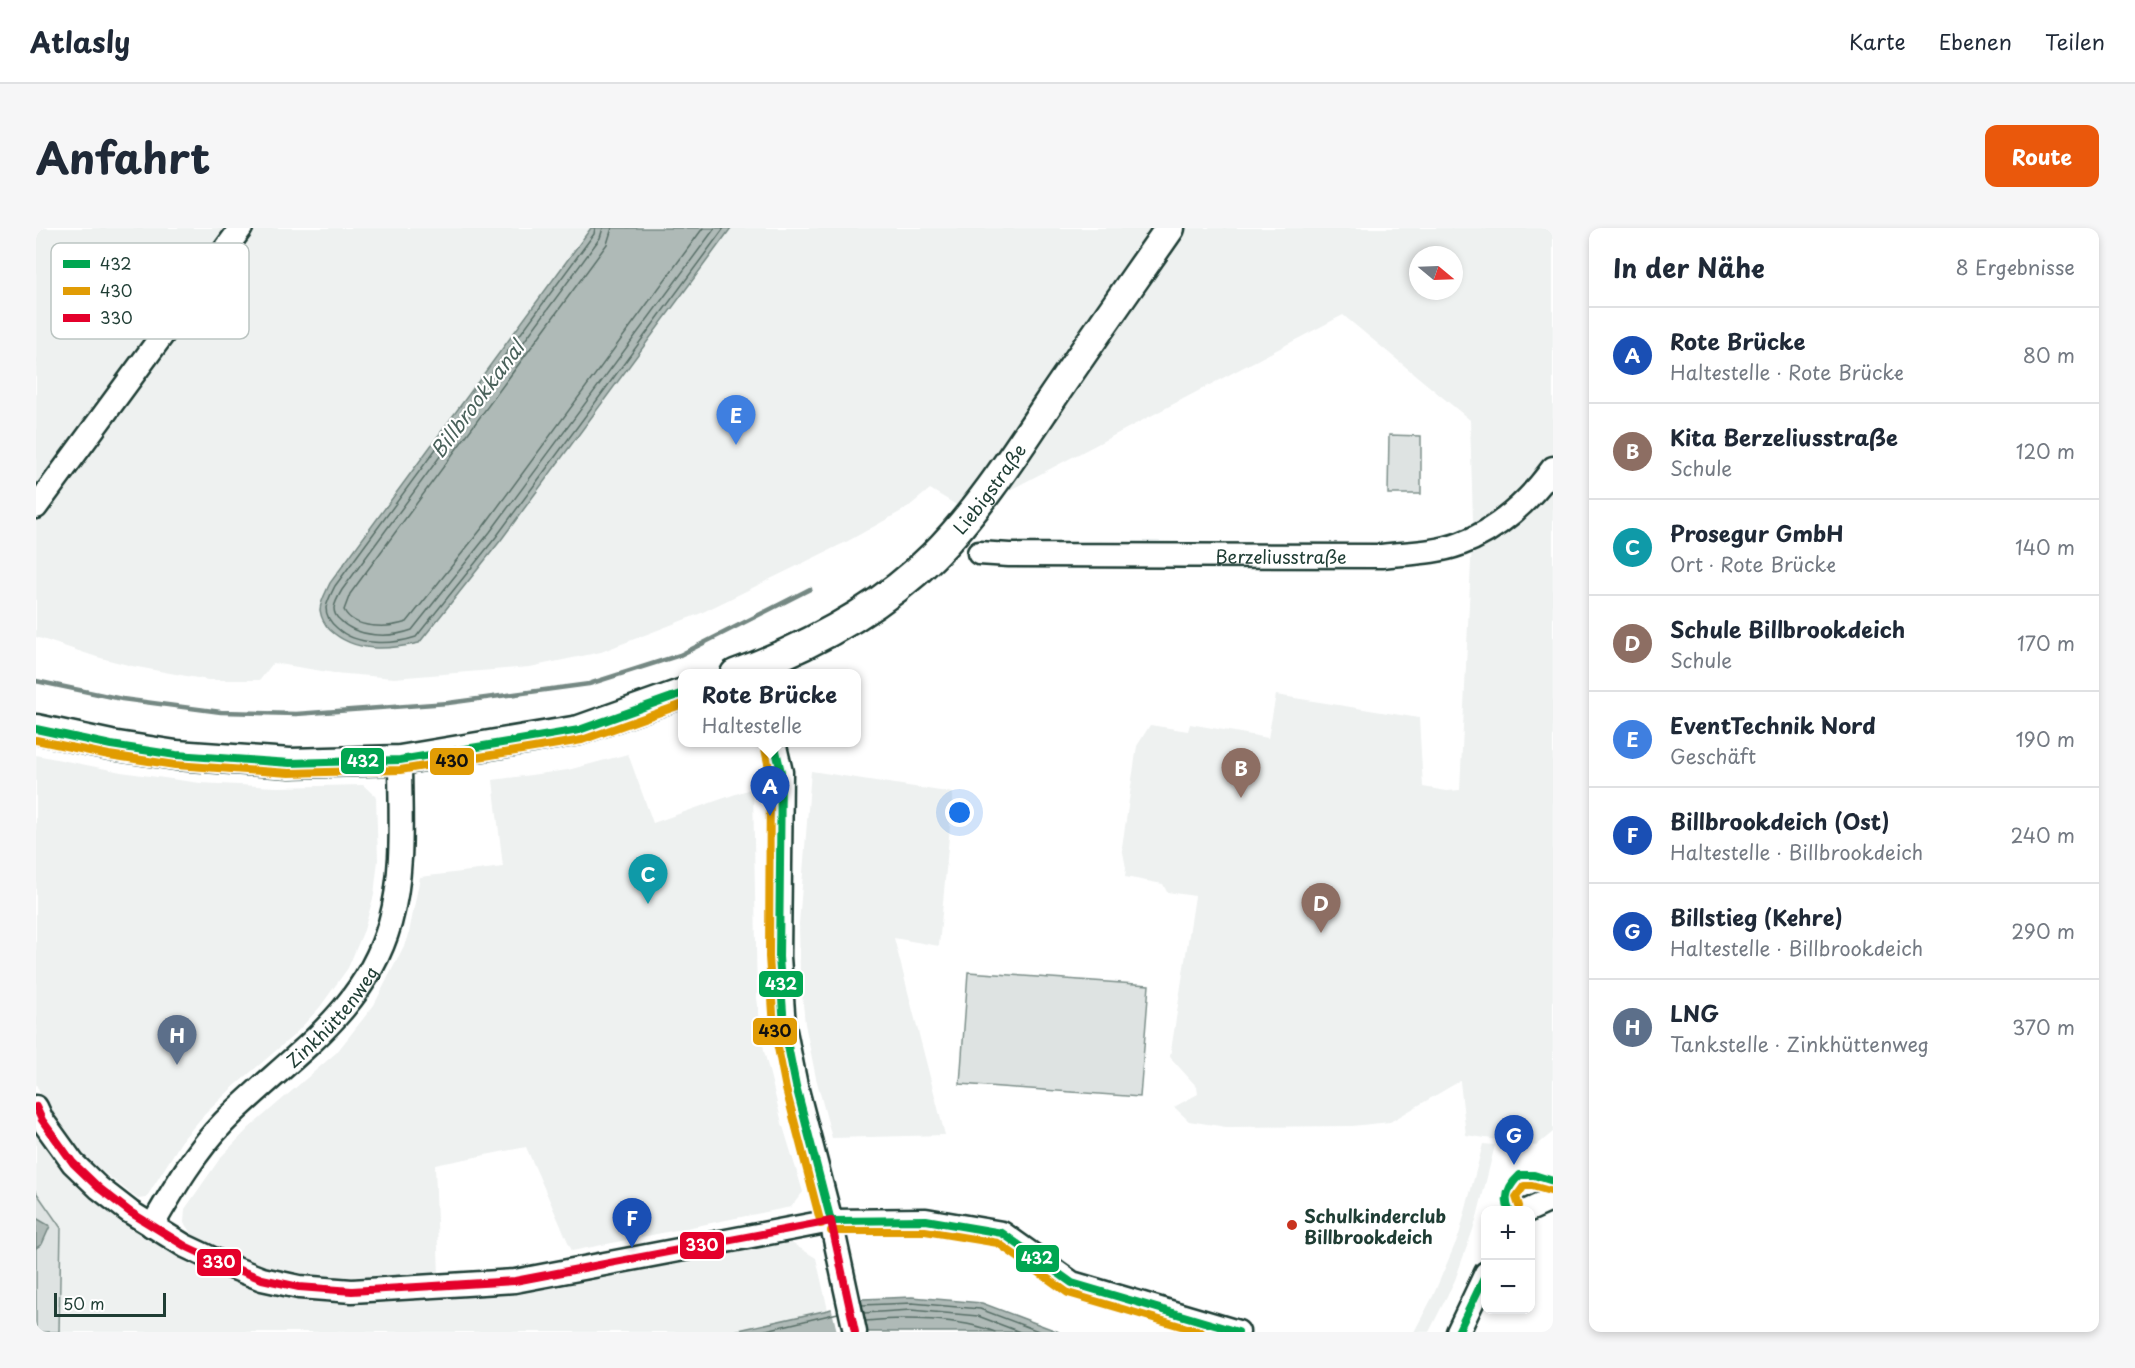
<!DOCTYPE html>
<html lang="de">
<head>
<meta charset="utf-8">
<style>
  :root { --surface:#fff; --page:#f6f6f7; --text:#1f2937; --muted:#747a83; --line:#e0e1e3; --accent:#ea580c }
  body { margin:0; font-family:"Playpen Sans",sans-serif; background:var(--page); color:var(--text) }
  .controls { position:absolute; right:18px; bottom:18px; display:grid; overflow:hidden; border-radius:12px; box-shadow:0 3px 9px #0003 }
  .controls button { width:54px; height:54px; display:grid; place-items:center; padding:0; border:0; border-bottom:2px solid var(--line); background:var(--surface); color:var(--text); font:30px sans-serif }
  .compass { position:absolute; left:1373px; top:18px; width:54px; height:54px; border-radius:50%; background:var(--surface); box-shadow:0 3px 9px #0003; rotate:109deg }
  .scale { position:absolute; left:18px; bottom:15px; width:112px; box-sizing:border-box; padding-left:6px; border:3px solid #1f3d34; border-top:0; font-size:16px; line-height:21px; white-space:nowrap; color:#1f3d34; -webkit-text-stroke:4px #fff; paint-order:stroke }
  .you { position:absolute; left:924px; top:585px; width:21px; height:21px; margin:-15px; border:4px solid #fff; border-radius:50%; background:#1a73e8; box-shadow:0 0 0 9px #1a73e833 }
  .badge { display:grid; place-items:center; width:39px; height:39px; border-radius:50%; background:var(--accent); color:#fff; font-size:20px; font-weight:700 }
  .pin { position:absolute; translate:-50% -50px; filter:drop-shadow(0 2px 3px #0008) }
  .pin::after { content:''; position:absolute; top:32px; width:21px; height:18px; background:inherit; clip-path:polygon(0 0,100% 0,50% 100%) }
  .popup { position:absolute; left:642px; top:441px; width:183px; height:78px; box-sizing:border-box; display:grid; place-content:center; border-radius:12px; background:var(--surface); filter:drop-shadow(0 2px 4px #0005); font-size:20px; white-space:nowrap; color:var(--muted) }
  .popup b { font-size:22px; color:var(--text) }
  .popup::after { content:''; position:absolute; left:50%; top:100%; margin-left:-12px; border:12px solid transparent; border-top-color:var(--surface) }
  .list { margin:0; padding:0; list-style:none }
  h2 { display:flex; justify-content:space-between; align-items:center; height:78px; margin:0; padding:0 24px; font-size:26px }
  h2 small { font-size:20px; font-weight:400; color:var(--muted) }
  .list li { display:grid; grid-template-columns:39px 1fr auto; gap:18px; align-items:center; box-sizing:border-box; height:96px; padding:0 24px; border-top:2px solid var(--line) }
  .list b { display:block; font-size:22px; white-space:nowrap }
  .list p { margin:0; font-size:20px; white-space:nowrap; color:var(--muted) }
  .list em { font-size:20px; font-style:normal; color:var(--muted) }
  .map { position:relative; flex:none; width:1517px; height:1104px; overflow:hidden; border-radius:12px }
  header { display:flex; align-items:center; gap:36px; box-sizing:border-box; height:84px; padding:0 30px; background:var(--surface); border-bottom:2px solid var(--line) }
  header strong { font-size:28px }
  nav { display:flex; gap:33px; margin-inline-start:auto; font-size:21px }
  .intro { display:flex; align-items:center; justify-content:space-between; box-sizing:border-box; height:144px; padding:0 36px }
  h1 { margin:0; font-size:42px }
  .button { padding:15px 27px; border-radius:12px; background:var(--accent); color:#fff; font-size:21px; font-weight:700 }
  main { display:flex; gap:36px; padding:0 36px }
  aside { flex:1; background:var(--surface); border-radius:12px; box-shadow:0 3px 9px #0003 }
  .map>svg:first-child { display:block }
  .built { fill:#eef1f0; fill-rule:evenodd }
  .green { fill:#dee3e2; stroke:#7e908b; stroke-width:1.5 }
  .water { fill:#afbab7; stroke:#758883; stroke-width:1.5 }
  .pier { fill:#fff }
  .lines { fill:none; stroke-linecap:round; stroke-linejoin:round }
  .shore { stroke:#596f68; stroke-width:1.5 }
  .stream { stroke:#758883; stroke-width:4.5 }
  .minor-casing { stroke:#1f3d34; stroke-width:27 }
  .major-casing { stroke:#1f3d34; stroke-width:33 }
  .minor { stroke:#fff; stroke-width:22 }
  .major { stroke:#fff; stroke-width:28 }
  .bus-1-casing { stroke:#fff; stroke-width:12 }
  .bus-2-casing { stroke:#fff; stroke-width:12 }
  .bus-3-casing { stroke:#fff; stroke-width:12 }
  .bus-1 { stroke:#00a651; stroke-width:8 }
  .bus-2 { stroke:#e19c05; stroke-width:8 }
  .bus-3 { stroke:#e4002b; stroke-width:8 }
  .poi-dot { fill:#c8321e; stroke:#fff; stroke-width:2 }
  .labels { text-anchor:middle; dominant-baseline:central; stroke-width:4.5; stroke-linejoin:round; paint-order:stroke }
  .street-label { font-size:18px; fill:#1f3d34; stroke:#fff }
  .poi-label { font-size:18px; font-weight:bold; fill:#1f3d34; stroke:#fff; text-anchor:start }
  .water-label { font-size:20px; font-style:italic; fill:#4a625b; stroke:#fff }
  .key { fill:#fff; stroke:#bcc5c2; stroke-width:1.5 }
  .key-label { font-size:16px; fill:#1f3d34 }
  .line-badge { stroke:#fff; stroke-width:2 }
  .badge-label { font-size:16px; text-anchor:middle; font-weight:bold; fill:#fff }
  .pale-badge-label { font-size:16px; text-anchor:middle; font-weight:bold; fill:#111 }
</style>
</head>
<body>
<header>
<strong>Atlasly</strong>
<nav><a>Karte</a><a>Ebenen</a><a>Teilen</a></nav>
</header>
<div class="intro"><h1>Anfahrt</h1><a class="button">Route</a></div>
<main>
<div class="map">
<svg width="1517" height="1104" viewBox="0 0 1517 1104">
  <rect width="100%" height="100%" fill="#fff"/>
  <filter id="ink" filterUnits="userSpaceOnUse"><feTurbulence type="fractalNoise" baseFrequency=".0167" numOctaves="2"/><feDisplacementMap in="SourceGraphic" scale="12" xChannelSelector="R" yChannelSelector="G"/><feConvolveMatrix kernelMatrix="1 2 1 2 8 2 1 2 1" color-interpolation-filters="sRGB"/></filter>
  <g filter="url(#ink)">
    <g class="built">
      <path d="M0 0H555L294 355 366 419 384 414 465 312 695 0H1517V904L1500 918 1430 907 1424 853 1354 894 1316 898 1190 899 1153 893 1138 879 1162 866 1161 859 1134 829 1159 668 1131 664 1127 656 1089 649 1090 640 1086 619 1101 518 1114 497 1152 503 1154 496 1232 510 1240 467 1383 490 1387 559 1411 563 1424 562 1437 293 1434 192 1307 87 932 284 894 261 871 280 812 313 663 386 565 424 494 439 358 450 298 445 237 435 224 452H172L96 438 61 429 0 409ZM1382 27H1418V63H1382Z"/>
      <polygon points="592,526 617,595 717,560 721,770 728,823 746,895 767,964 755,979 536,1023 490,919 399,937 403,1048 284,1049 231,1040 201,1029 157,1008 148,995 149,981 185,929 213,900 301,824 338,777 372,710 384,649 467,639 457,552 532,542"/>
      <polygon points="0,527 85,544 164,555 241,559 327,557 340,569 342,632 338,667 328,702 312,740 284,779 258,807 194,862 169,886 147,911 110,970 102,971 53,933 8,875 0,856"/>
      <polygon points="775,543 917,565 903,718 858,710 909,907 796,910 780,850 769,796 764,745 763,696"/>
      <polygon points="0,903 26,938 59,971 101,1004 141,1029 180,1047 221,1061 259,1069 296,1074 485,1066 754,1014 780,1030 792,1082 694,1104 23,1104 25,1000 0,964"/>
      <polygon points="1447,916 1459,917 1440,993 1419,1052 1393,1104 1378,1104 1397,1068 1423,1007"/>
    </g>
    <g class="green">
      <polygon points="1353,207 1385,208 1385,266 1352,266"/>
      <polygon points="932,744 1113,757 1104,869 924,856"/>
      <polygon points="0,964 25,1000 23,1104 0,1104"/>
    </g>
    <g class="water">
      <path d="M555 0H695L465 312 383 415C352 422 319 425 294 402 289 397 285 389 284 382 284 374 291 362 294 355Z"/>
      <polygon points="0,990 14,998 6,1016 0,1020"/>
      <polygon points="876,1069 946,1075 1023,1104 694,1104 792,1082 827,1071"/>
    </g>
    <polygon class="pier" points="824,1069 832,1104 801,1104 795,1078"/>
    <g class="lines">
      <g class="shore">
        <path d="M559 0 558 6 299 358C296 364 291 373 290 380 290 388 295 395 301 400 320 418 356 417 380 409L460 309 688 0"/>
        <path d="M567 0 564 10 306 362C303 367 299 374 298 380 298 384 300 389 304 392 321 410 354 410 376 402L454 304 679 0"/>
        <path d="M576 0 571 16 314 366 308 382C318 402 353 400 371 394L447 299 667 0"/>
        <polyline points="826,1077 876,1075 944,1081 1005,1104"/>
        <polyline points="828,1085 875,1082 942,1088 984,1104"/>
        <path d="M830 1093C867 1089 924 1090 959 1104"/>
        <polyline points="722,1104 802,1085"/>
      </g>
      <polyline class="stream" points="0,453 86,471 185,484 260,486 412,475 553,456 644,427 774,361"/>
      <g class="minor-casing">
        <g id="minor">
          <polyline points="0,279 205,0"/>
          <path id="s1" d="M943 325 973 327 1346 328C1371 325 1400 325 1424 316 1461 303 1494 272 1517 240"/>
          <polyline points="738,514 745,544 743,729 748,798 760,858 795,993 819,1104"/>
          <polyline points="0,879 6,892 37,935 63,960 94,984 149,1018 185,1035 226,1051 263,1059 316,1063 479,1053 795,993 890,992 966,1005 1036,1055 1202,1104"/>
          <polyline points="1493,982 1517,971"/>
          <path id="s2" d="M116 998C137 962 158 925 188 894 251 830 328 787 354 695 369 641 364 586 364 532"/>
          <polyline points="1422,1104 1450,1045"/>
        </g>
      </g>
      <g class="major-casing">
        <g id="major">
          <path id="s3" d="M699 446C770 420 843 382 897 328 941 284 978 227 1012 176 1052 117 1093 59 1134 0"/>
          <polyline points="0,501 75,517 140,527 254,535 364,532 543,502 647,465"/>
        </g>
      </g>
      <use href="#minor" class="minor"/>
      <use href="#major" class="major"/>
      <g class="bus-1-casing">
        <g id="bus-1">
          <polyline points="0,501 75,517 140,527 254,535 364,532 543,502 647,465"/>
          <polyline points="738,514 745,544 743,729 748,798 760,858 795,993"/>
          <path d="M1473 982C1467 968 1473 957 1484 947H1498L1517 953"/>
          <polyline points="795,993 890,992 966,1005 1036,1055 1202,1104"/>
          <polyline points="1422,1104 1450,1046"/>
        </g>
      </g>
      <g class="bus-2-casing">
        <g id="bus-2">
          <polyline points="0,512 73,527 139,537 253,545 364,542 546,512 647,476"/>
          <polyline points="728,516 734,545 733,729 738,799 750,861 785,996"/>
          <polyline points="1483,978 1480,969 1488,958 1496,958 1514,963"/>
          <polyline points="795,1003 889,1003 962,1015 1032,1065 1165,1104"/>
        </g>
      </g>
      <g class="bus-3-casing">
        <polyline id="bus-3" points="0,879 6,892 37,935 63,960 94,984 149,1018 185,1035 226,1051 263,1059 316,1063 479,1053 795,993 819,1104"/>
      </g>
      <use href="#bus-1" class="bus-1"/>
      <use href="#bus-2" class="bus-2"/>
      <use href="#bus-3" class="bus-3"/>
    </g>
  </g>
  <circle class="poi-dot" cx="1256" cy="997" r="6"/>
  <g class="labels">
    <g class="street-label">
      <text stroke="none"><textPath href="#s3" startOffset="320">Liebigstraße</textPath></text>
      <text stroke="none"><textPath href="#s1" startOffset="302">Berzeliusstraße</textPath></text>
      <text stroke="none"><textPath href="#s2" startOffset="278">Zinkhüttenweg</textPath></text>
    </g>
    <g class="poi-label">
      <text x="1268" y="987">Schulkinderclub<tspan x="1268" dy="21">Billbrookdeich</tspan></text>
    </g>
    <g class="water-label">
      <text transform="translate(441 171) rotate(-53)">Billbrookkanal</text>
    </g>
  </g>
  <rect x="15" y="15" width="198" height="96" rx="9" class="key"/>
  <rect x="27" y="32" width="27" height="8" fill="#00a651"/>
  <rect x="27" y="59" width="27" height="8" fill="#e19c05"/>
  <rect x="27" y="86" width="27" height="8" fill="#e4002b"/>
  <g class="key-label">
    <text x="64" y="42">432</text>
    <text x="64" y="69">430</text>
    <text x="64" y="96">330</text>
  </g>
  <g class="line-badge">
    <rect x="304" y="519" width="45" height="28" rx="6" fill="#00a651"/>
    <rect x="393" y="519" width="46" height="29" rx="6" fill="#e19c05"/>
    <rect x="722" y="742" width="46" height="28" rx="6" fill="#00a651"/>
    <rect x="716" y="789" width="46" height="29" rx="6" fill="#e19c05"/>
    <rect x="643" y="1003" width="46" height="29" rx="6" fill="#e4002b"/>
    <rect x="979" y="1016" width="45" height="29" rx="6" fill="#00a651"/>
    <rect x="160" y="1020" width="46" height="29" rx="6" fill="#e4002b"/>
  </g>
  <g class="badge-label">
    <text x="327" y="539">432</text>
    <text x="745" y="762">432</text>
    <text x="666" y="1023">330</text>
    <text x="1001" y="1036">432</text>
    <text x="183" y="1040">330</text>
  </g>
  <g class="pale-badge-label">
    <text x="416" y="539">430</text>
    <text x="739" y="809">430</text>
  </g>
</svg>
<div class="controls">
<button>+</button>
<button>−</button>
</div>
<svg class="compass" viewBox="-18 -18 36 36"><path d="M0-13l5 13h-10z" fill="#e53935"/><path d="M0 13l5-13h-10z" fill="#747a83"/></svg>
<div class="scale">50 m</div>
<div class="you"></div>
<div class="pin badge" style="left:734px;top:588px;background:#1a4fb4">A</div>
<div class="popup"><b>Rote Brücke</b>Haltestelle</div>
<div class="pin badge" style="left:1205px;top:570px;background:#8d6e63">B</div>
<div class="pin badge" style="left:612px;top:676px;background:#0f9aa8">C</div>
<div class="pin badge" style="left:1285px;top:705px;background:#8d6e63">D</div>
<div class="pin badge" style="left:700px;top:217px;background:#3f7fe0">E</div>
<div class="pin badge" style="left:596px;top:1020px;background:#1a4fb4">F</div>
<div class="pin badge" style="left:1478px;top:937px;background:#1a4fb4">G</div>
<div class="pin badge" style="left:141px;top:837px;background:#5c6f8a">H</div>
</div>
<aside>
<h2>In der Nähe<small>8 Ergebnisse</small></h2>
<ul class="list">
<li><span class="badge" style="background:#1a4fb4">A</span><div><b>Rote Brücke</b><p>Haltestelle · Rote Brücke</p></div><em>80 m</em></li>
<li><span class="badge" style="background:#8d6e63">B</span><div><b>Kita Berzeliusstraße</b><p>Schule</p></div><em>120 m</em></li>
<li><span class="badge" style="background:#0f9aa8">C</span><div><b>Prosegur GmbH</b><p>Ort · Rote Brücke</p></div><em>140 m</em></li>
<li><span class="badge" style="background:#8d6e63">D</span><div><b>Schule Billbrookdeich</b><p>Schule</p></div><em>170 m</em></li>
<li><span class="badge" style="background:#3f7fe0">E</span><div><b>EventTechnik Nord</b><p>Geschäft</p></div><em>190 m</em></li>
<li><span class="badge" style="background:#1a4fb4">F</span><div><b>Billbrookdeich (Ost)</b><p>Haltestelle · Billbrookdeich</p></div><em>240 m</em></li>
<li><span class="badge" style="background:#1a4fb4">G</span><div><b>Billstieg (Kehre)</b><p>Haltestelle · Billbrookdeich</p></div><em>290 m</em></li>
<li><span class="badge" style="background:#5c6f8a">H</span><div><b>LNG</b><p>Tankstelle · Zinkhüttenweg</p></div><em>370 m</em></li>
</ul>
</aside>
</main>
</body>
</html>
